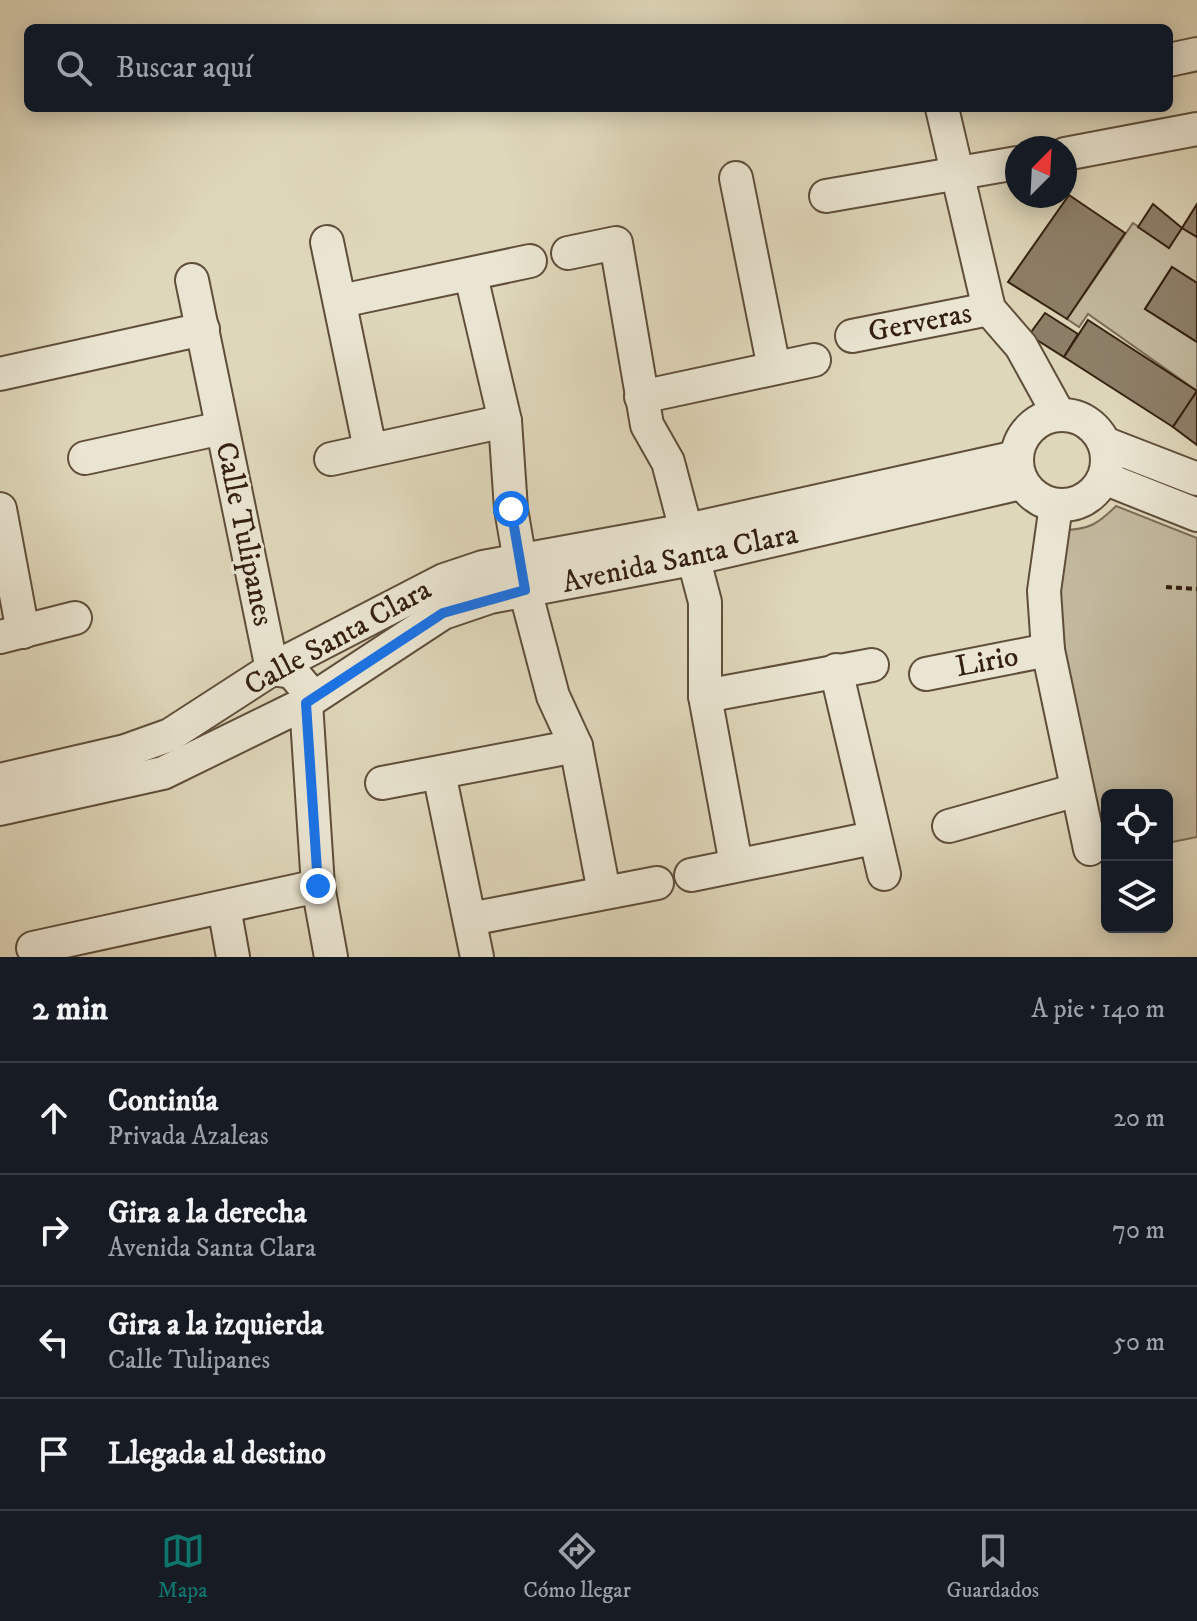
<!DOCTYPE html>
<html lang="es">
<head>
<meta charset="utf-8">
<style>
  :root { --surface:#171b24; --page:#20242c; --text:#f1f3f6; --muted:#9ea1a6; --line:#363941; --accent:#0f766e }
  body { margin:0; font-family:"IM FELL DW Pica",serif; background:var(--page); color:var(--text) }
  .controls { position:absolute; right:24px; bottom:24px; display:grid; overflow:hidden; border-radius:12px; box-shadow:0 4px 20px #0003 }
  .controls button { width:72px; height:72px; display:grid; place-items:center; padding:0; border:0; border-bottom:2px solid var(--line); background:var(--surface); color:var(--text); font:40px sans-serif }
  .compass { position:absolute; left:1005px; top:136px; width:72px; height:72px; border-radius:50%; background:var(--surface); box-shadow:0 4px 20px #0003; rotate:24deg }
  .stop { position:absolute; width:24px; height:24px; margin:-18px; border:6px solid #1a73e8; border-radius:50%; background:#fff }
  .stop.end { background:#1a73e8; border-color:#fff; box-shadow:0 2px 8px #0008 }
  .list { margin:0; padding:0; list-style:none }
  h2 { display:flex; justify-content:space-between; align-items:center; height:104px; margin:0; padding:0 32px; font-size:34px }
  h2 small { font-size:26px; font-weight:400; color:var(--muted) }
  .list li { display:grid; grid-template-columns:52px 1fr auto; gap:24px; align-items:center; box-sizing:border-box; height:112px; padding:0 32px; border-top:2px solid var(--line) }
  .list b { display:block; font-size:30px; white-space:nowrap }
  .list p { margin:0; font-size:26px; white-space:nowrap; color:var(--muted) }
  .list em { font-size:26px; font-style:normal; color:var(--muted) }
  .icon { flex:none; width:44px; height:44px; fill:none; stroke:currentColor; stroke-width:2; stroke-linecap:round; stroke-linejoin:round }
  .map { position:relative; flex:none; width:1197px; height:957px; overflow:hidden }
  .search { position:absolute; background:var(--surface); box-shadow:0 4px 20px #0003; left:24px; right:24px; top:24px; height:88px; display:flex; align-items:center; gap:20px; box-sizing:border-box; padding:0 28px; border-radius:12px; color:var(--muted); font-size:30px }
  .sheet { height:552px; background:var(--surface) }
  nav { display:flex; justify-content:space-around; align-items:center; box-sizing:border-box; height:112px; border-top:2px solid var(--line); background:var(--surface); font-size:22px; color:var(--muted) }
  nav a { display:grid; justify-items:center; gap:4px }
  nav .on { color:var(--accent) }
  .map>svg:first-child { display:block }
  .green { fill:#c2b89d; stroke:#7b6c56; stroke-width:2 }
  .building { fill:#8d7f68; stroke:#342010; stroke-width:2 }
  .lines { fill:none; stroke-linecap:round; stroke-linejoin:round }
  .minor-casing { stroke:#5f4e3a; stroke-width:36 }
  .path { stroke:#342010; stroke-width:4; stroke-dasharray:6 4; stroke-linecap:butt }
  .minor { stroke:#eae5d2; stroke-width:32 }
  .route { stroke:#1a73e8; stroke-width:10 }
  .labels { text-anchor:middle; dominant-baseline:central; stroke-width:6; stroke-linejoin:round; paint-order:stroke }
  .street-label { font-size:30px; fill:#342010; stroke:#eae5d2 }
</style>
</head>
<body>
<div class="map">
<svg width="1197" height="957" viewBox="0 0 1197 957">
  <rect width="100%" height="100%" fill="#dfd7ba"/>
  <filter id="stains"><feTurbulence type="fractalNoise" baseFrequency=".0025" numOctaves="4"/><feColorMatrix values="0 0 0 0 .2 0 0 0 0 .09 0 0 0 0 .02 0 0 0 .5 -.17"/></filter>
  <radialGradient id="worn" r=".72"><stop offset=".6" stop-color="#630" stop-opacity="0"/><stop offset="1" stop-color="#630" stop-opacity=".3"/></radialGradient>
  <g class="green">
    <polygon points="1133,223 1169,247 1182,228 1197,237 1197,283 1172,267 1145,309 1197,342 1197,391 1088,314 1079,327 1067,319"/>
    <path d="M1116 506 1197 538V837L1167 843V795H1107V854L1100 856 1059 646 1063 530C1088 530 1098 524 1116 506Z"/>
  </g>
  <g class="building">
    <polygon points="1069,195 1125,233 1067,319 1008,282"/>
    <polygon points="1153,204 1182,228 1169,248 1138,227"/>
    <polygon points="1197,204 1197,237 1182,228"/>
    <polygon points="1172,267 1197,283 1197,342 1145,309"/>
    <polygon points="1045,313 1078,334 1064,357 1029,335"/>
    <polygon points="1088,320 1197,391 1173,427 1064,357"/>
    <polygon points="1197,391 1197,445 1173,427"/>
  </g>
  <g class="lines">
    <g class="minor-casing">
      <g id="minor">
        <polyline points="1169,60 1197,54"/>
        <polyline points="942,108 989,309 1021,346 1059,415"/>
        <polyline points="1065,154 1197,129"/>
        <polyline points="736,178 774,368"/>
        <polyline points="826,196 1017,163"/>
        <polyline points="327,242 370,449"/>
        <polyline points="568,253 616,243 647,425 668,462 705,602 705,696 736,864"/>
        <polyline points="471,276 505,421 511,509 525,590 553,696 576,746 604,892"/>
        <polyline points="192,280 272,669 292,672 309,692 306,703 318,886 331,957"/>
        <polyline points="341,301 530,261"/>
        <polyline points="852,336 989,309"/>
        <polyline points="0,374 203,329"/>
        <polyline points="641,397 814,360"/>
        <circle cx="1062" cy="460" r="45"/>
        <polyline points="1104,443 1197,479"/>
        <polyline points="85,458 222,428"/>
        <polyline points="331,459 505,421"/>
        <polyline points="1104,478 1197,515"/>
        <polyline points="1056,505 1044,591 1048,650 1090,849"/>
        <polyline points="0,509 23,632"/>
        <polyline points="0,637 75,618"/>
        <polyline points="836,670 884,874"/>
        <polyline points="926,674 1048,650"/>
        <polyline points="705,696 872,665"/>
        <polyline points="439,773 477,957"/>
        <polyline points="0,780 125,751 170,735 272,669 444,580 483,567 687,530 1016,457"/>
        <polyline points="382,783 576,746"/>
        <polyline points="0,809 163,773 306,703 443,613 490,597 692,559 1021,483"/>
        <polyline points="949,826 1077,790"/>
        <polyline points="691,875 873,838"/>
        <polyline points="224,907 233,957"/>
        <polyline points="470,919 657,883"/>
        <polyline points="33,948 318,886"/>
      </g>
    </g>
    <polyline class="path" points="1166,587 1197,589"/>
    <use href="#minor" class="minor"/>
  </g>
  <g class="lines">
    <polyline class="route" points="318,886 306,703 443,613 525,590 511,509"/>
  </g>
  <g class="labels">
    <g class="street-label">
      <text transform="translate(920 323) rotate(-11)">Gerveras</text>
      <text transform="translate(244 534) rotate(78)">Calle Tulipanes</text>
      <text transform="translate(680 559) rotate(-12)">Avenida Santa Clara</text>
      <text transform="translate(338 638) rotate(-29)">Calle Santa Clara</text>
      <text transform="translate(987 662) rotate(-11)">Lirio</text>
    </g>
  </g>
  <rect width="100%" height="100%" filter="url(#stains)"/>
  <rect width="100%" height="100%" fill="url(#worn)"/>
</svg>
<div class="controls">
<button><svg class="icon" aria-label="locate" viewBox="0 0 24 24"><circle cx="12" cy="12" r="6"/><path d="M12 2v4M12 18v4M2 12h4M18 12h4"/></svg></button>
<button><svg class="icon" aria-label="layers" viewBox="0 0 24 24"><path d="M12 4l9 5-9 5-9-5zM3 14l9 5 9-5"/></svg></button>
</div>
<svg class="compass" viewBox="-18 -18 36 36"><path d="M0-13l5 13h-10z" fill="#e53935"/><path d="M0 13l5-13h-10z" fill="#9ea1a6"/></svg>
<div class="stop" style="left:511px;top:509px"></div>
<div class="stop end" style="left:318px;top:886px"></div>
<div class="search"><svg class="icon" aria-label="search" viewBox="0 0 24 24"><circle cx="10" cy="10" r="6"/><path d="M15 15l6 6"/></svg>Buscar aquí</div>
</div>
<section class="sheet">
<h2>2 min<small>A pie · 140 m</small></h2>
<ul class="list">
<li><svg class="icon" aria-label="ahead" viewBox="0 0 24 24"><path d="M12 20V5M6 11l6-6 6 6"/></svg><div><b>Continúa</b><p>Privada Azaleas</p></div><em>20 m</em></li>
<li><svg class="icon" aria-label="right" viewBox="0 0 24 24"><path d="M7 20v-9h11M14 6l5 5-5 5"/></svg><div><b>Gira a la derecha</b><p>Avenida Santa Clara</p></div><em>70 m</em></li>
<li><svg class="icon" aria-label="left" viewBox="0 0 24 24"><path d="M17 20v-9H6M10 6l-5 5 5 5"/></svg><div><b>Gira a la izquierda</b><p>Calle Tulipanes</p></div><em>50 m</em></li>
<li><svg class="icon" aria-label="arrive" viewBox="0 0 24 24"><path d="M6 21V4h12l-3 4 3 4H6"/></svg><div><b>Llegada al destino</b></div></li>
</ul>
</section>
<nav>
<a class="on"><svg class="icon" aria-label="map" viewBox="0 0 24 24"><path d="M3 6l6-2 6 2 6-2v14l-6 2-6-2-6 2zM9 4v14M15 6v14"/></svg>Mapa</a>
<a><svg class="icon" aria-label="directions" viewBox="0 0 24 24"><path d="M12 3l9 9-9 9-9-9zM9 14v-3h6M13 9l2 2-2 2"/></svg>Cómo llegar</a>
<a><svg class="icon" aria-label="saved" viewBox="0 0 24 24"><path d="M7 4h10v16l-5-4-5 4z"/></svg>Guardados</a>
</nav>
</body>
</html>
